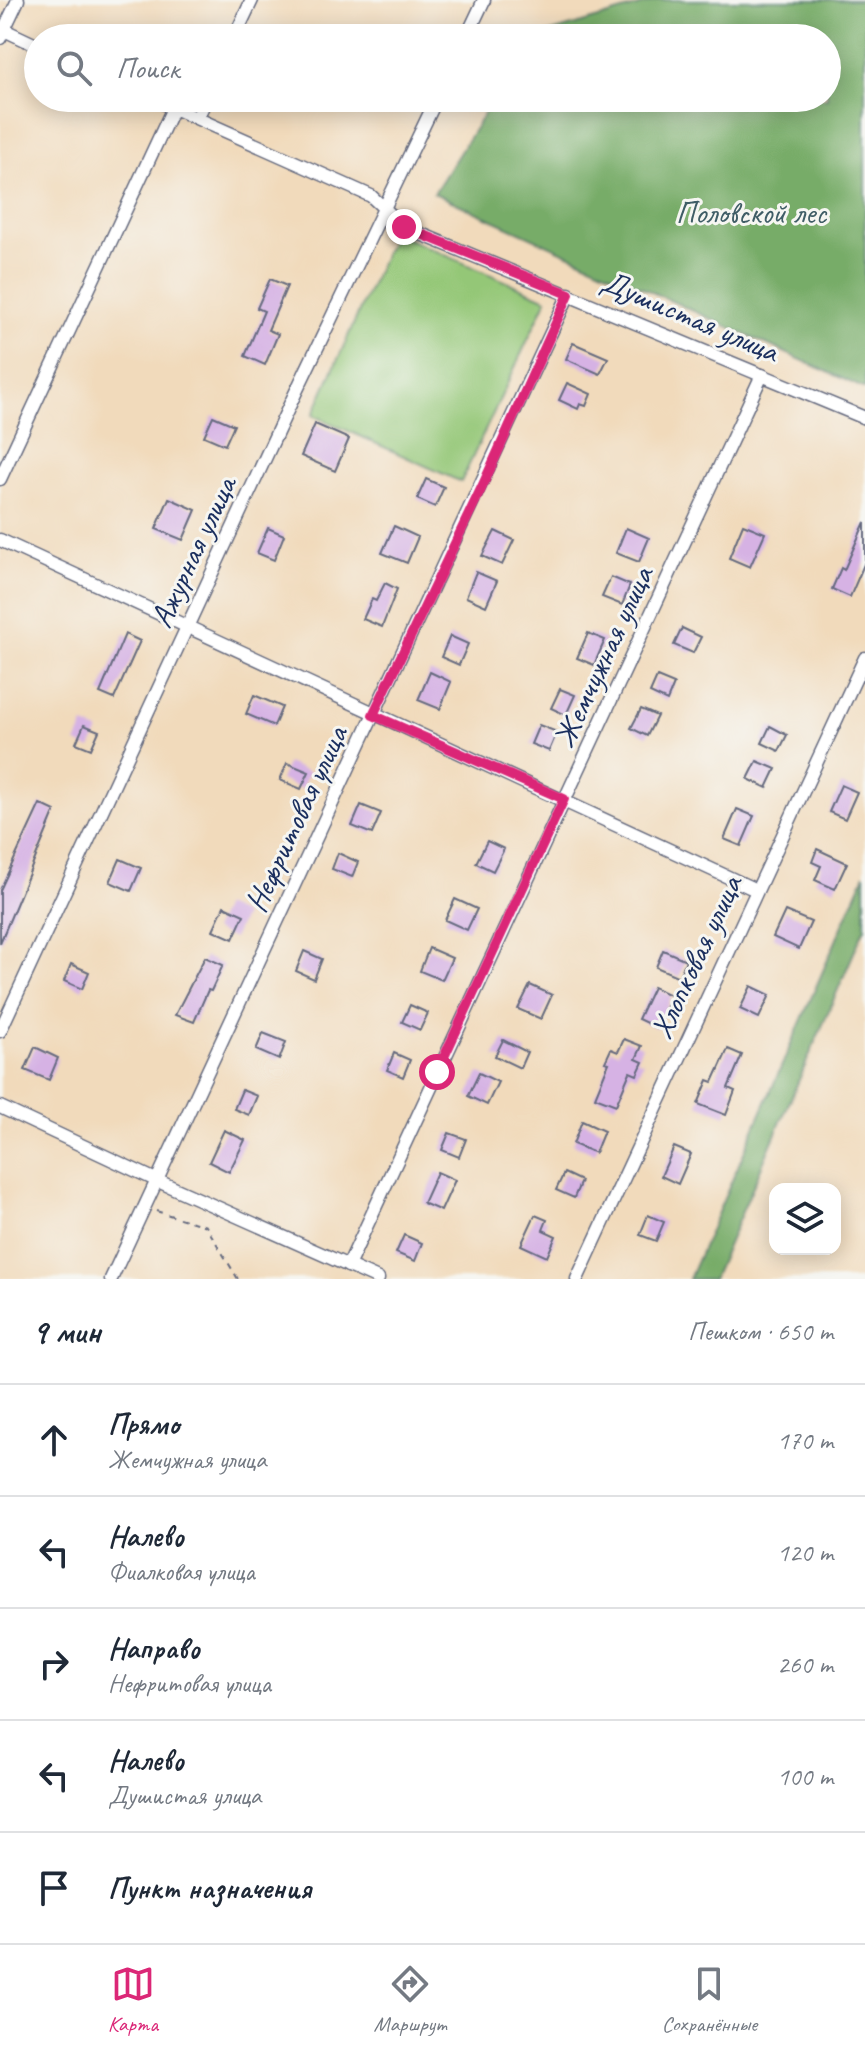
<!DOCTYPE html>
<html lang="ru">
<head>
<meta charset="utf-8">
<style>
  :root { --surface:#fff; --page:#f6f6f7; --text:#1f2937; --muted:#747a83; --line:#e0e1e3; --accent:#db2777 }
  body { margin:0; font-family:Caveat,sans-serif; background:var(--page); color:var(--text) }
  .controls { position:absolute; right:24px; bottom:24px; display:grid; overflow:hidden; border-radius:16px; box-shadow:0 4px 20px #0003 }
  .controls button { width:72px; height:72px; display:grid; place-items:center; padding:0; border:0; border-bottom:2px solid var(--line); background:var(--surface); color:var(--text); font:40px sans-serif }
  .stop { position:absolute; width:24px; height:24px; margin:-18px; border:6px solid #db2777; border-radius:50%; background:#fff }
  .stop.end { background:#db2777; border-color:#fff; box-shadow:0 2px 8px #0008 }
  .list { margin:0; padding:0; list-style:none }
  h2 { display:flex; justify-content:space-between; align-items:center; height:104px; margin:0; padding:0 32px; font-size:34px }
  h2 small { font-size:26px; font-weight:400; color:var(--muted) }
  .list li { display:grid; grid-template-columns:52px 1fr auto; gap:24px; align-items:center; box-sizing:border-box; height:112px; padding:0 32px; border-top:2px solid var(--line) }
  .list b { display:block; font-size:30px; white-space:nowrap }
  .list p { margin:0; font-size:26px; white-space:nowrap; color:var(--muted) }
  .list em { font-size:26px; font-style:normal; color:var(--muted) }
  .icon { flex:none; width:44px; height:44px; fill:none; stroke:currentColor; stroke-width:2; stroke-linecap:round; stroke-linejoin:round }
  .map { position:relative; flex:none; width:865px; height:1279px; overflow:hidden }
  .search { position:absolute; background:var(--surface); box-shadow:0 4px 20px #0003; left:24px; right:24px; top:24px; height:88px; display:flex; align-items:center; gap:20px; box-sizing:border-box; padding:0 28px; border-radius:44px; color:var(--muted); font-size:30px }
  .sheet { height:664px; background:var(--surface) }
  nav { display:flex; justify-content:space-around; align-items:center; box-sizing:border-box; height:112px; border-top:2px solid var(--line); background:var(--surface); font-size:22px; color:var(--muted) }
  nav a { display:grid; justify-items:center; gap:4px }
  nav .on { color:var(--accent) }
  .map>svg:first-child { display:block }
  .green { fill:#94c777; stroke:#587b6a; stroke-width:2 }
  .forest { fill:#77ac68; stroke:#496e63; stroke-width:2 }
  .building { fill:#d6b2e4 }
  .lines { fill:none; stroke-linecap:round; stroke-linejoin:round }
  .minor-casing { stroke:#666b7f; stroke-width:15 }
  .path { stroke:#666b7f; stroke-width:2; stroke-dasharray:6 6; stroke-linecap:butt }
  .minor { stroke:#fff; stroke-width:12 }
  .route { stroke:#db2777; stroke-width:10 }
  .labels { text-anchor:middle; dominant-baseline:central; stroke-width:6; stroke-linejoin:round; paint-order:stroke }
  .park-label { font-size:32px; fill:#3f5d66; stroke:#f6f6f2 }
  .street-label { font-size:32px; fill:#1b2f5e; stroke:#f6f6f2 }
</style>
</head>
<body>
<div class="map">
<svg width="865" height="1279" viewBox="0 0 865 1279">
  <rect width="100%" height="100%" fill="#f6f6f2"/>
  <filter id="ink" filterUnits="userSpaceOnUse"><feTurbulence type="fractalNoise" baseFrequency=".0125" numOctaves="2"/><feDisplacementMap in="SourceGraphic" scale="16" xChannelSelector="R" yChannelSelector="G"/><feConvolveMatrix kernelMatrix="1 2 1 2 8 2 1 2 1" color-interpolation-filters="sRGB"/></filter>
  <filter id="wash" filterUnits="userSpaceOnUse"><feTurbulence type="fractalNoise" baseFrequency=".006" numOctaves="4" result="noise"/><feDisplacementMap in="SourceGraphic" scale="32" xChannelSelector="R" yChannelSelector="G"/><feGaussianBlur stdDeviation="1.8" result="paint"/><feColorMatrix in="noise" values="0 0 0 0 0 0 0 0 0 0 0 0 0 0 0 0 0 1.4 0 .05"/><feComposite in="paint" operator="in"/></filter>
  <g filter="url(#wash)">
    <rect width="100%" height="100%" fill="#f1dabb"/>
    <polygon class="green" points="394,233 547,299 461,482 313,415"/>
    <g class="forest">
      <polygon points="659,0 865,0 865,389 434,193 494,98 827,98 827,38 532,38"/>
      <polygon points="865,874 865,927 713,1279 689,1279"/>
    </g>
    <g id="blocks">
      <g class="building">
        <polygon points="270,279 287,286 268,330 278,334 265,365 245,356 264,311 257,308"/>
        <polygon points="573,343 608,358 600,374 566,359"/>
        <polygon points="567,383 591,394 586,406 580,404 578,409 559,400"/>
        <polygon points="213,416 234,425 225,445 204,436"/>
        <polygon points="315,424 349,439 335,471 301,456"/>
        <polygon points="426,479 444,487 435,507 417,499"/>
        <polygon points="169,498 196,510 183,540 156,529"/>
        <polygon points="865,522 865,562 850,597 832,589 841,568 844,570"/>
        <polygon points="743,524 765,533 750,567 729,558"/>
        <polygon points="394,526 418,537 407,563 382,553"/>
        <polygon points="268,528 284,535 274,560 257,553"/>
        <polygon points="626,528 649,538 639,562 616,553"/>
        <polygon points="495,531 514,540 502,565 482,556"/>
        <polygon points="476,572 497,581 486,606 466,597"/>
        <polygon points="611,577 630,585 622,605 602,597"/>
        <polygon points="385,583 397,589 382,627 363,619 372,599 376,601"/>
        <polygon points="682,628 701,637 693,653 674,645"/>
        <polygon points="588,633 605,640 594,665 577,658"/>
        <polygon points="125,634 140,641 114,699 100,693"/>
        <polygon points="450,636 468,644 459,665 441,657"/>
        <polygon points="430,672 451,682 440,709 418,700"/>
        <polygon points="657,677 674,684 667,701 650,693"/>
        <polygon points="560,689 575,695 566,715 551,708"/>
        <polygon points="254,695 282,707 274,726 246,714"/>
        <polygon points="641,709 657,716 647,736 631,728"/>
        <polygon points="84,725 99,731 91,749 76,743"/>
        <polygon points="539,725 557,732 549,751 531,744"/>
        <polygon points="770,726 787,735 779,751 762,743"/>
        <polygon points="757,761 776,769 767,788 748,779"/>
        <polygon points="287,763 309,772 301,789 280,780"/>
        <polygon points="841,785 857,792 845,819 829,812"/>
        <polygon points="40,804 55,811 0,943 0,890"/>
        <polygon points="361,805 381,813 372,834 352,826"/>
        <polygon points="737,809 754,816 741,846 724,839"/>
        <polygon points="487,841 504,849 493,871 476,863"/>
        <polygon points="817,849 847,863 835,889 815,880 821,866 812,862"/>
        <polygon points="338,853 358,862 352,877 332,869"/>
        <polygon points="120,859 141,868 131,891 110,882"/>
        <polygon points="455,899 477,909 467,930 445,920"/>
        <polygon points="224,906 244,915 233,939 213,930"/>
        <polygon points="785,911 811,922 799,949 773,937"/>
        <polygon points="429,948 452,958 442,980 420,971"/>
        <polygon points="663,950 686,960 679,977 656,967"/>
        <polygon points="304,951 322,959 314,979 296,971"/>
        <polygon points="205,957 223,965 211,991 208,990 194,1022 175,1015"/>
        <polygon points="71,964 89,972 82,989 64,981"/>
        <polygon points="530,985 552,995 541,1019 518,1009"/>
        <polygon points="751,986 770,995 759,1018 740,1009"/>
        <polygon points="653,987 672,996 657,1028 638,1019"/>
        <polygon points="410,1005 428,1013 420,1030 402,1022"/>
        <polygon points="263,1033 286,1042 279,1060 256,1050"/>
        <polygon points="624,1039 642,1046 636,1059 643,1062 637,1075 630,1072 616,1105 595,1097 609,1063 605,1062 611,1049 618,1052"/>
        <polygon points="503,1040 527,1052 520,1068 495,1056"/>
        <polygon points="35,1047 58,1058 49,1080 25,1070"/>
        <polygon points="728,1049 742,1055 728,1088 735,1091 726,1115 698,1104 708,1080 713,1082"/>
        <polygon points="394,1053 410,1060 403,1077 387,1070"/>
        <polygon points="479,1073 498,1082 487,1105 468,1096"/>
        <polygon points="242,1090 257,1096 249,1115 234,1109"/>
        <polygon points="582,1121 604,1131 595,1153 573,1144"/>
        <polygon points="224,1130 245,1140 229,1172 209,1162"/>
        <polygon points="449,1133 466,1139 459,1157 442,1150"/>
        <polygon points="674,1147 691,1154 678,1184 661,1176"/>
        <polygon points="437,1172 455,1180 441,1211 423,1203"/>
        <polygon points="564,1173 581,1181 574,1198 556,1190"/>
        <polygon points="535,1215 547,1220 543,1230 556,1236 547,1257 521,1245"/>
        <polygon points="648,1215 664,1222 656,1241 640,1235"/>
        <polygon points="404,1235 422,1243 415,1261 396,1253"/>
      </g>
    </g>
  </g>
  <g filter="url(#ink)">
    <use href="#blocks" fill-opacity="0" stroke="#666b7f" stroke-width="2"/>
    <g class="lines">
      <g class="minor-casing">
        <g id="minor">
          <polyline points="0,28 38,46"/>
          <polyline points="0,38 18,0"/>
          <polyline points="234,38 252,0"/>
          <polyline points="466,38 484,0"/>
          <polyline points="151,98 371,196 404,227 865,418"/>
          <polyline points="197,118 207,98"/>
          <polyline points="0,479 173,108"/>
          <polyline points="0,540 756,890"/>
          <polyline points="0,1031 293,398 437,98"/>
          <polyline points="0,1107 158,1181 378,1279"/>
          <polyline points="348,1266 762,375"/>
          <polyline points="111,1279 569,294"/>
          <polyline points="577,1279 865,658"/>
        </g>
      </g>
      <polyline class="path" points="156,1211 206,1226 238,1279"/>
      <use href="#minor" class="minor"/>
    </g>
  </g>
  <g class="lines" filter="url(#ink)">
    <polyline class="route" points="404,227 569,294 482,487 373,715 564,799 437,1072"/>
  </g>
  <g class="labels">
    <g class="park-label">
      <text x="751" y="212">Половской лес</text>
    </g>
    <g class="street-label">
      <text transform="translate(690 316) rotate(23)">Душистая улица</text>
      <text transform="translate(193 552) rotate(-65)">Ажурная улица</text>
      <text transform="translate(603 657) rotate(-65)">Жемчужная улица</text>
      <text transform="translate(296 819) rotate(-65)">Нефритовая улица</text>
      <text transform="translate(696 957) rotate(-65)">Хлопковая улица</text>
    </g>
  </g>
</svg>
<div class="controls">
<button><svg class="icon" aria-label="layers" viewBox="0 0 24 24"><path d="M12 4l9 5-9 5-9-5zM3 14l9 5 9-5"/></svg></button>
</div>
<div class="stop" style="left:437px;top:1072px"></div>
<div class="stop end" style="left:404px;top:227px"></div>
<div class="search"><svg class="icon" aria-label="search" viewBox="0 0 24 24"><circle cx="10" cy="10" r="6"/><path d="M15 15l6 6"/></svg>Поиск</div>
</div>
<section class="sheet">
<h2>9 мин<small>Пешком · 650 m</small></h2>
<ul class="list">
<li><svg class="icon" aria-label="ahead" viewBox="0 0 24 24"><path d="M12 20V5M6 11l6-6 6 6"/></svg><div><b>Прямо</b><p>Жемчужная улица</p></div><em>170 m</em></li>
<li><svg class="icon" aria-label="left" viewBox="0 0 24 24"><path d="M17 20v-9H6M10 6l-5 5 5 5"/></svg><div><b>Налево</b><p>Фиалковая улица</p></div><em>120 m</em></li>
<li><svg class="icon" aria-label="right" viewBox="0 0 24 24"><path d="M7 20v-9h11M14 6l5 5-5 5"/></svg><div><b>Направо</b><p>Нефритовая улица</p></div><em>260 m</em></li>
<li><svg class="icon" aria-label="left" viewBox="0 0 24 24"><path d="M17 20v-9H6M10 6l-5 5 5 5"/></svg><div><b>Налево</b><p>Душистая улица</p></div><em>100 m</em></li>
<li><svg class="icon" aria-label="arrive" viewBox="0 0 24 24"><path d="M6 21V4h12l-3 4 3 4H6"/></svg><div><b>Пункт назначения</b></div></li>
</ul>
</section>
<nav>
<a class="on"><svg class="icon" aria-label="map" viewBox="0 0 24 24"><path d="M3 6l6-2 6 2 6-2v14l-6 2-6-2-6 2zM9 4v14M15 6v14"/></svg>Карта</a>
<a><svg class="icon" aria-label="directions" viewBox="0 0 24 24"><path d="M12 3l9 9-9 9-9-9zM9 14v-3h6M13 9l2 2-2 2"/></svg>Маршрут</a>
<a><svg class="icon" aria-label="saved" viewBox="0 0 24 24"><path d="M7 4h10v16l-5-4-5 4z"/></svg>Сохранённые</a>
</nav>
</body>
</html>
